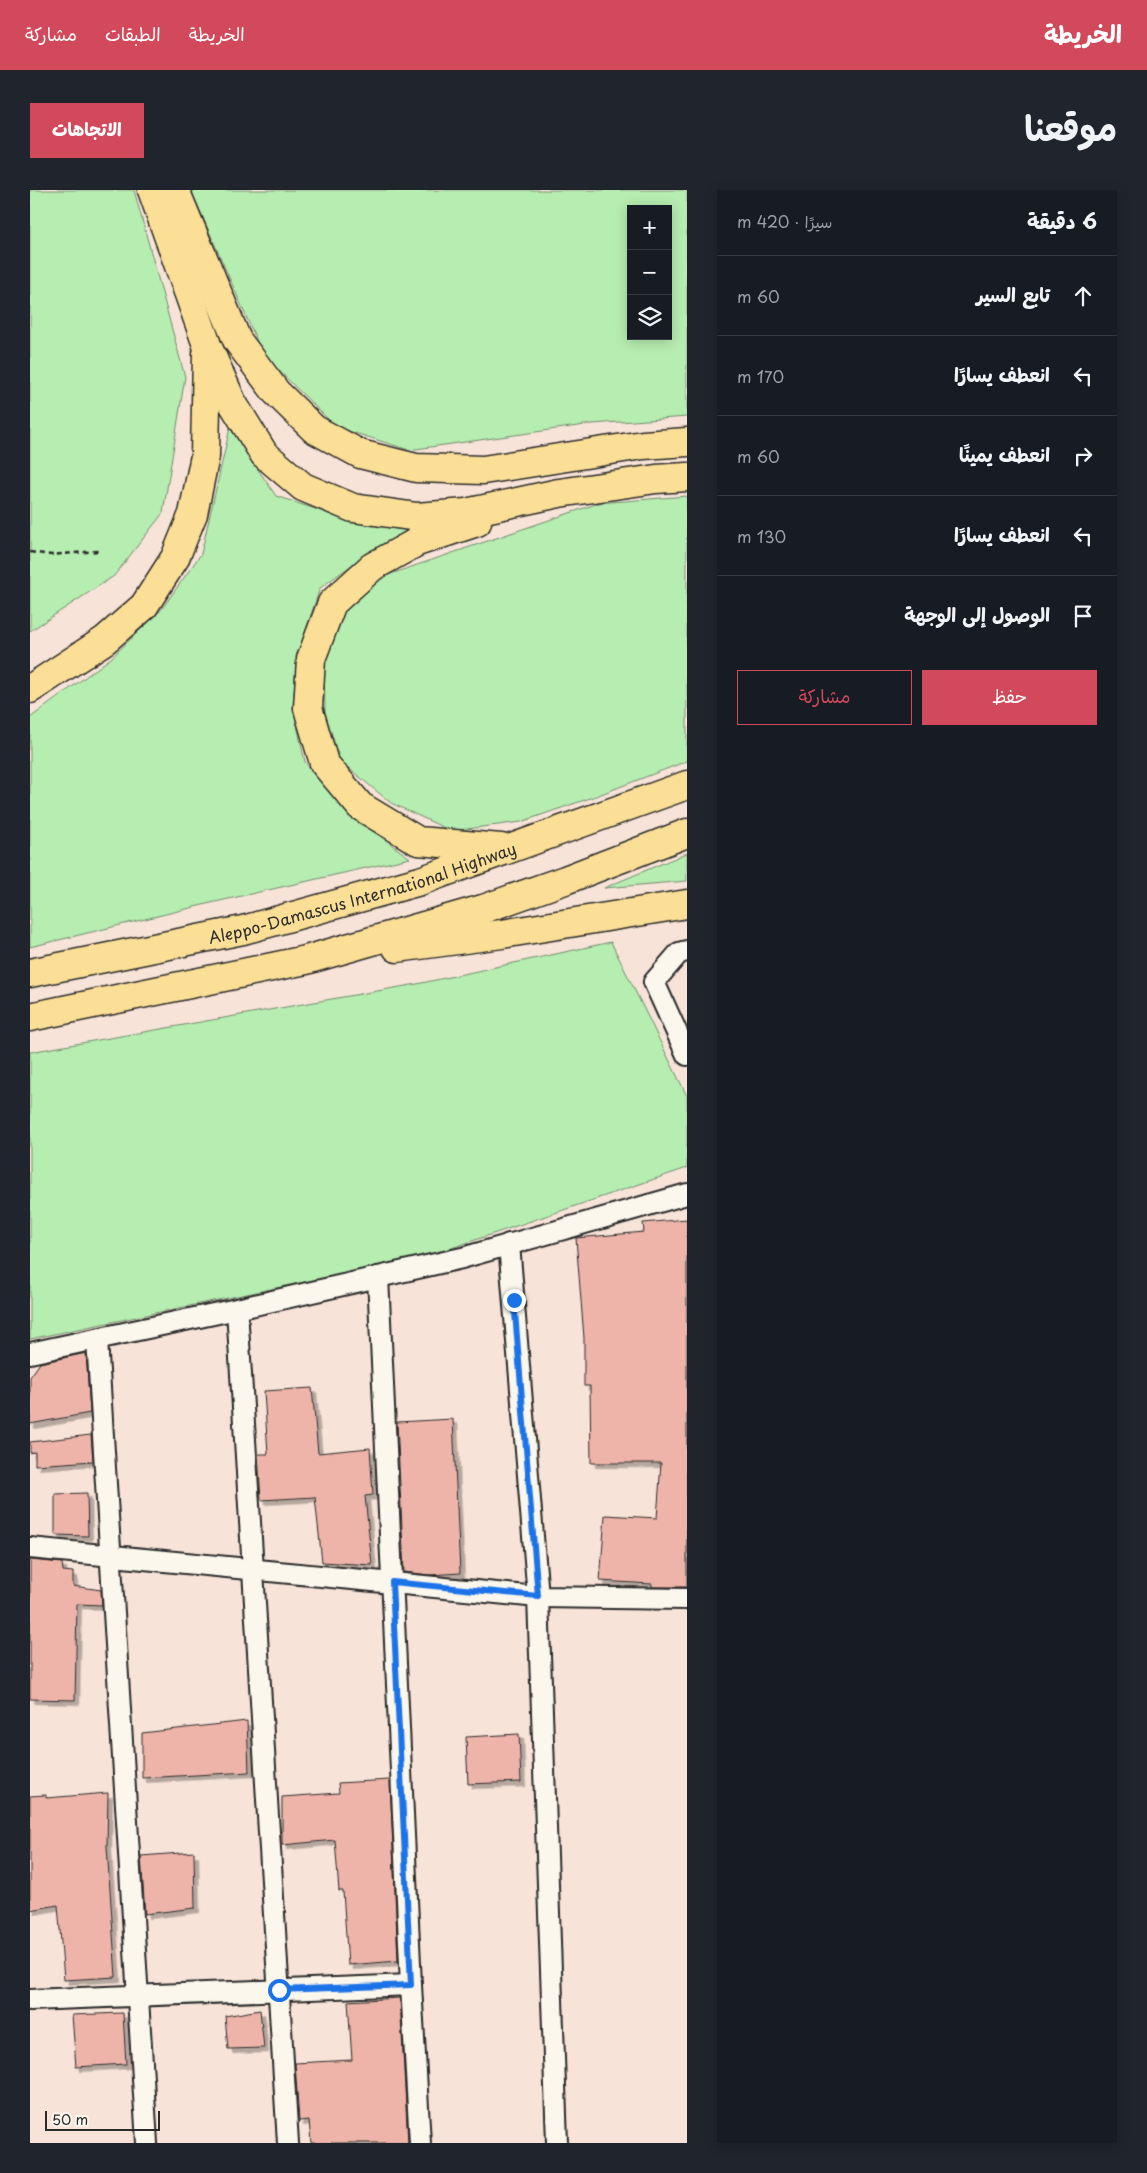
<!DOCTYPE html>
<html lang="ar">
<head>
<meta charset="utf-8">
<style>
  :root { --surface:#171b24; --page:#20242c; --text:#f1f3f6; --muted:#9ea1a6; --line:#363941; --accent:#d1495b }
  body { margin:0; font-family:"Playpen Sans","Playpen Sans Arabic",sans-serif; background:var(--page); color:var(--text); direction:rtl }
  .controls { position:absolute; right:15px; top:15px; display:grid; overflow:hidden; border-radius:0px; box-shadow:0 2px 12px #0003 }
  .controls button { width:45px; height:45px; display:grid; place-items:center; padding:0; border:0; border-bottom:1px solid var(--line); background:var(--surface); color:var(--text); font:25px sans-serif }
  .scale { position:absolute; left:15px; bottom:12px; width:115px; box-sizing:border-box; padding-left:5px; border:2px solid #2b2b2b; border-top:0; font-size:14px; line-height:18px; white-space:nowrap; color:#2b2b2b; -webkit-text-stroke:4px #fbf7ec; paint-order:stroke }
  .stop { position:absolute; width:15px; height:15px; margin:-11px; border:4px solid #1a73e8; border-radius:50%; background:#fff }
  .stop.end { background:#1a73e8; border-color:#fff; box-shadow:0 1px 5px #0008 }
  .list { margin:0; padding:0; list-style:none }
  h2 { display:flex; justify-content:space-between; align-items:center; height:65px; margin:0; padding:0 20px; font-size:21px }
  h2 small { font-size:16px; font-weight:400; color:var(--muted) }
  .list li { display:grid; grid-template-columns:32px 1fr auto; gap:15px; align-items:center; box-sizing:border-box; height:80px; padding:0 20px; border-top:1px solid var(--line) }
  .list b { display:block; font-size:19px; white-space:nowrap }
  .list em { font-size:16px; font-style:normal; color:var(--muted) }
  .actions { display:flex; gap:10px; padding:15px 20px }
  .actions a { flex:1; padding:11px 0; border:1px solid var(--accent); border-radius:0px; text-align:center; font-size:18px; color:var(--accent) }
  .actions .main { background:var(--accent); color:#fff }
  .icon { flex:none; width:28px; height:28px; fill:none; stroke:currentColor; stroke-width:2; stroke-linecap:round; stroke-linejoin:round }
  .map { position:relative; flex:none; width:657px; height:1953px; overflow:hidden; direction:ltr; border-radius:0px }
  header { display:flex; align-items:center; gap:30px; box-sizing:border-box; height:70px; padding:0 25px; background:var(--accent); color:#fff }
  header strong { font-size:24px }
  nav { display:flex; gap:28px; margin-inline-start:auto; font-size:18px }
  .intro { display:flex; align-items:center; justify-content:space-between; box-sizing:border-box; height:120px; padding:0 30px }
  h1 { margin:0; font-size:35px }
  .button { padding:12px 22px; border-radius:0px; background:var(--accent); color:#fff; font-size:18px; font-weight:700 }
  main { display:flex; gap:30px; padding:0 30px }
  aside { flex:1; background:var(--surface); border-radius:0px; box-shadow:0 2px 12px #0003 }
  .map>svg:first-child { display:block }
  .green { fill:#b6edb0; stroke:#708c6e; fill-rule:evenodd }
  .building { fill:#eeb4a9; stroke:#2b2b2b; filter:url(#shadow) }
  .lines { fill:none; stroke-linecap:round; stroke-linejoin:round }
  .minor-casing { stroke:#2b2b2b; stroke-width:24 }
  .highway-casing { stroke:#2b2b2b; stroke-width:31 }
  .path { stroke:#2b2b2b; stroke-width:2.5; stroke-dasharray:5 4; stroke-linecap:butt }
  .minor { stroke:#fbf7ec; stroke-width:20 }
  .highway { stroke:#fbdf96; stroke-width:28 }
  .route { stroke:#1a73e8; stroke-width:6 }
  .labels { text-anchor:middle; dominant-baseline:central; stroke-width:5; stroke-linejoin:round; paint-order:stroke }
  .street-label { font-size:16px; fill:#2b2b2b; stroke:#fbf7ec }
</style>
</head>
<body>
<header>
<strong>الخريطة</strong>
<nav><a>الخريطة</a><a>الطبقات</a><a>مشاركة</a></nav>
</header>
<div class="intro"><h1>موقعنا</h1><a class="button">الاتجاهات</a></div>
<main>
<aside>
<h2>6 دقيقة<small>سيرًا · 420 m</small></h2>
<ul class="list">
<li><svg class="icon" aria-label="ahead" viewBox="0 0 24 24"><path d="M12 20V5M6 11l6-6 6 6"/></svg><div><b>تابع السير</b></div><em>60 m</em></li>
<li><svg class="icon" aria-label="left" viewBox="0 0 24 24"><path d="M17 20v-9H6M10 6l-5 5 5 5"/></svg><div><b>انعطف يسارًا</b></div><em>170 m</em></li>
<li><svg class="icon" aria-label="right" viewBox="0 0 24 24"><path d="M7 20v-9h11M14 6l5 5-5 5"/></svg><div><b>انعطف يمينًا</b></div><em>60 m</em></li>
<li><svg class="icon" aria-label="left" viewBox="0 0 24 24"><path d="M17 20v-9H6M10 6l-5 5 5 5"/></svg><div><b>انعطف يسارًا</b></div><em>130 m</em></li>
<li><svg class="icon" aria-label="arrive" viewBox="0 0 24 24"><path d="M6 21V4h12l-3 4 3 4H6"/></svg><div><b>الوصول إلى الوجهة</b></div></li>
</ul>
<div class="actions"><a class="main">حفظ</a><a>مشاركة</a></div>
</aside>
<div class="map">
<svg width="657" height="1953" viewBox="0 0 657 1953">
  <defs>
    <filter id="shadow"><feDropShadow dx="4.5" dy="4.5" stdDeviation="0" flood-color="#0004"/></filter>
  </defs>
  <rect width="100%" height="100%" fill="#f7e3d8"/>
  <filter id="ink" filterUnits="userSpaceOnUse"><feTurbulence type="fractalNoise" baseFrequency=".02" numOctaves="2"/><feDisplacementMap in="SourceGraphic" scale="10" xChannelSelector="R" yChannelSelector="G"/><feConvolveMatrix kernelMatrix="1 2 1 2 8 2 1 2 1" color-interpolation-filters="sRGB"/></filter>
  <g filter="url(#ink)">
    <g class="green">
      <polygon points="0,0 104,0 155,187 133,323 84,386 0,441"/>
      <path d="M161 0H657V227L562 234 379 260 306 237 233 165ZM601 19H638V146H601Z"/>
      <polygon points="200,238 246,306 327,333 385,341 330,369 290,398 267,466 263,517 275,572 318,623 380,668 185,712 0,757 0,528 81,468 131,420 171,364"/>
      <polygon points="657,306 657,571 566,606 491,632 421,641 361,613 310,571 295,522 294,469 312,423 349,388 569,313"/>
      <polygon points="657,663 657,691 574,698"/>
      <polygon points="581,752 657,906 657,978 395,1067 0,1149 0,862 387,794"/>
    </g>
    <g class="building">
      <polygon points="657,1029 657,1397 622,1397 622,1394 570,1391 575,1325 627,1328 631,1273 561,1273 560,1196 554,1196 554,1148 546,1048 614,1042 613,1033"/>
      <polygon points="56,1163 60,1223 0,1234 0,1187 10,1173"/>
      <polygon points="282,1198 288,1263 340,1258 343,1305 335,1306 342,1375 292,1372 285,1307 231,1310 228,1264 238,1264 234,1201"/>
      <polygon points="423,1229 430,1383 399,1385 374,1382 367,1232"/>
      <polygon points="61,1245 63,1271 5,1275 5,1262 0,1263 0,1252"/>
      <polygon points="57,1303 58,1346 25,1345 25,1304"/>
      <polygon points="0,1370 32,1373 33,1381 43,1382 43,1396 71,1400 72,1415 47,1414 45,1510 0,1509"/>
      <polygon points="217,1531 219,1582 112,1588 112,1543"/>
      <polygon points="489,1544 491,1592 438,1594 436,1547"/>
      <polygon points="360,1590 368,1771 318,1775 313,1701 309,1701 305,1650 252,1655 252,1607 309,1603 308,1593"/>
      <polygon points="78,1603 77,1657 86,1787 34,1790 28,1715 0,1720 0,1606 16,1605 16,1608"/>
      <polygon points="164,1662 165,1718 115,1724 111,1666"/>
      <polygon points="370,1808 378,1953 281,1953 279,1930 269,1931 265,1873 322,1870 318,1811"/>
      <polygon points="230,1820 234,1858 198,1859 195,1826"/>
      <polygon points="93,1823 96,1874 46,1877 42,1825"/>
    </g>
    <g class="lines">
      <g class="minor-casing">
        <g id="minor">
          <polyline points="657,761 649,763 624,792 657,865"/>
          <polyline points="479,1054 508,1407 527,1953"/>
          <polyline points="348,1087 381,1795 390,1953"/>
          <polyline points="207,1119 258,1953"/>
          <polyline points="67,1149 117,1953"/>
          <polyline points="0,1163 207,1119 432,1068 657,1004"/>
          <polyline points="0,1358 508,1407 657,1409"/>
          <polyline points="0,1810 381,1795"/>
        </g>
      </g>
      <g class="highway-casing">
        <g id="highway">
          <polyline points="122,0 177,155 202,212 234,264 273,297 323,318 387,327 436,323 529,303 626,289 657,287"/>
          <polyline points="145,0 207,150 246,202 284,239 330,264 386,278 453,280 613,255 657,252"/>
          <polyline points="447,332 387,352 342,377 302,413 281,469 278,518 294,573 330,616 388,651 471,658"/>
          <polyline points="0,499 75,450 114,416 145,368 163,324 175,266 177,164"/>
          <polyline points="367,758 472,744 657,714"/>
          <path id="s1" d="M0 783 213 740 390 691 657 595"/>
          <polyline points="0,827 276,770 453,719 535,690 657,643"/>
        </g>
      </g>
      <polyline class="path" points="0,362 21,365 69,361"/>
      <use href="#minor" class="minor"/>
      <use href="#highway" class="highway"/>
    </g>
  </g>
  <g class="lines" filter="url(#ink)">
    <polyline class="route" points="249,1800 381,1795 362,1392 508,1406 484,1110"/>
  </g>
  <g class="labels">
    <g class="street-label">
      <text stroke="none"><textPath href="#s1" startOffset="342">Aleppo-Damascus International Highway</textPath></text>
    </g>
  </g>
</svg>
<div class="controls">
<button>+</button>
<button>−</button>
<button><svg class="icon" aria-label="layers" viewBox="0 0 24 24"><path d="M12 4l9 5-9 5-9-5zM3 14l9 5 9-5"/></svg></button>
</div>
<div class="scale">50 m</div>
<div class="stop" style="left:249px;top:1800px"></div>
<div class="stop end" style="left:484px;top:1110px"></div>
</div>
</main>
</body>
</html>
